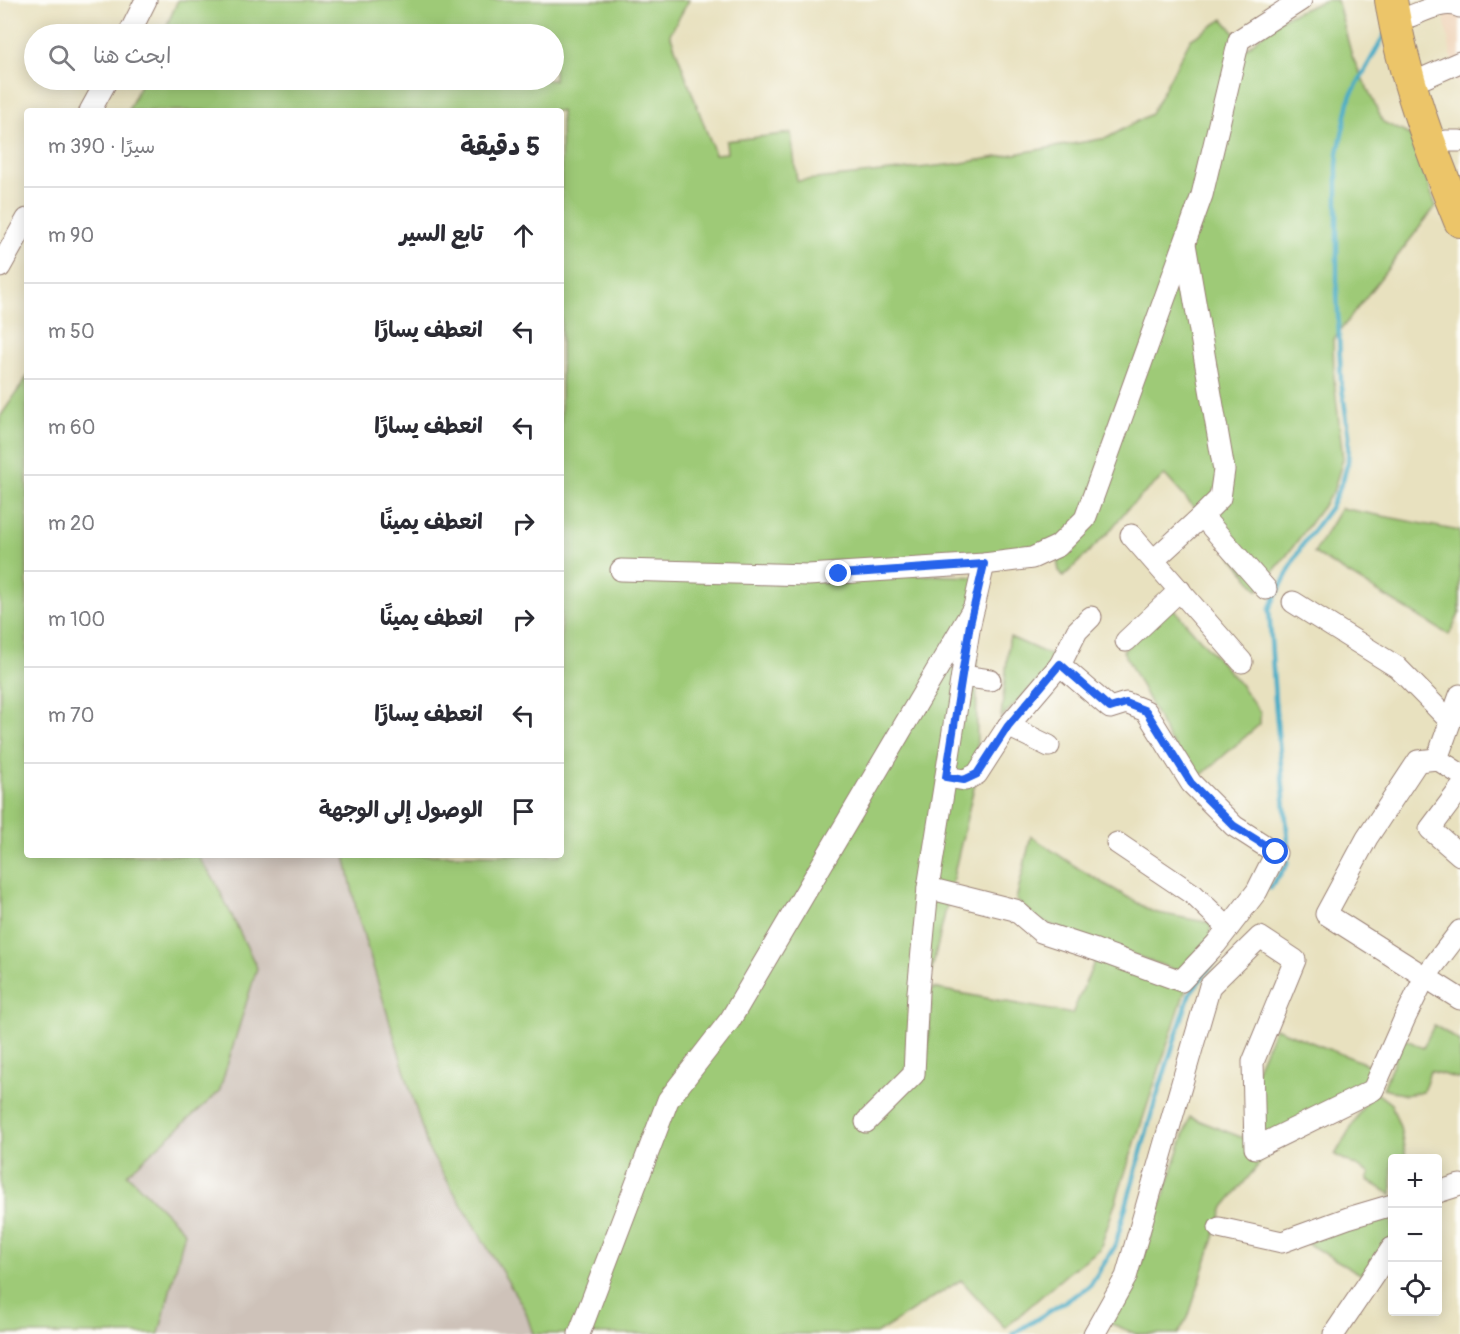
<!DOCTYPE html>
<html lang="ar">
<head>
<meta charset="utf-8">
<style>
  :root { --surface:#fff; --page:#f2f2f3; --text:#2b2b33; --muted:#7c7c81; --line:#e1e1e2 }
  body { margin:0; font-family:Pangolin,"Playpen Sans Arabic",sans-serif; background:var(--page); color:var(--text); direction:rtl }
  .controls { position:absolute; right:18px; bottom:18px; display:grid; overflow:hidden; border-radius:6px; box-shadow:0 3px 15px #0003 }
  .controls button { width:54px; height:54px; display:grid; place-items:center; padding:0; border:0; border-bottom:2px solid var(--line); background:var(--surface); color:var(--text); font:30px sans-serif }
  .stop { position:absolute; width:18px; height:18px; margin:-14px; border:4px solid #2563eb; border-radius:50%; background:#fff }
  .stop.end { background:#2563eb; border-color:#fff; box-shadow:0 2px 6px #0008 }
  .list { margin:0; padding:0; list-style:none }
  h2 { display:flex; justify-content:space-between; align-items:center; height:78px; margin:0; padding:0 24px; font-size:26px }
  h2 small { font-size:20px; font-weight:400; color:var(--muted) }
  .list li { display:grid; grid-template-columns:39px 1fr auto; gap:18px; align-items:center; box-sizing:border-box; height:96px; padding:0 24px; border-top:2px solid var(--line) }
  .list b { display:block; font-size:22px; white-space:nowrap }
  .list em { font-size:20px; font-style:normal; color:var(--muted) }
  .icon { flex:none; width:33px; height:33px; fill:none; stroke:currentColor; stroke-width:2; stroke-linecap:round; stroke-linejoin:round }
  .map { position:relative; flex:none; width:1460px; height:1334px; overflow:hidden; direction:ltr }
  .search { position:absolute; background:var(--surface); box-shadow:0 3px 15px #0003; left:24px; top:24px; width:540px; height:66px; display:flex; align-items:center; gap:15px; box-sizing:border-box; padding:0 21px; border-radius:33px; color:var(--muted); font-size:22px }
  .panel { position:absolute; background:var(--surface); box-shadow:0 3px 15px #0003; left:24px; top:108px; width:540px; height:750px; border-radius:6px; direction:rtl }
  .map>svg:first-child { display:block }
  .built { fill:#f0d6bc }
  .industrial { fill:#cec2b9 }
  .green { fill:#9eca77; stroke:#747451; stroke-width:1.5 }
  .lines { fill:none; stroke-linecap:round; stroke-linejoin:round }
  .stream { stroke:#47acc6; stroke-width:4.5 }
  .minor-casing { stroke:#998075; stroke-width:23 }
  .highway-casing { stroke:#998075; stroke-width:34 }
  .minor { stroke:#fff; stroke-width:21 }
  .highway { stroke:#ecc569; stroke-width:32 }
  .route { stroke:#2563eb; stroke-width:8 }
</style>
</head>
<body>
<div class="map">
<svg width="1460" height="1334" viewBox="0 0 1460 1334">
  <rect width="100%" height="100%" fill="#fdfcf7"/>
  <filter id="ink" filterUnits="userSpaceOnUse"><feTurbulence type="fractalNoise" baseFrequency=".0167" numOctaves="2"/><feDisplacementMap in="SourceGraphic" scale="12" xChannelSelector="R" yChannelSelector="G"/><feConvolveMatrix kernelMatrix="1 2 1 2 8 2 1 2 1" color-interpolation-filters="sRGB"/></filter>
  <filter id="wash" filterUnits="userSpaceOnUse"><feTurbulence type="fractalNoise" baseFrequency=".008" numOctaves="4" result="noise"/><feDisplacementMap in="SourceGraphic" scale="24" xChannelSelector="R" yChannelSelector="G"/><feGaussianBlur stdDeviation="1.35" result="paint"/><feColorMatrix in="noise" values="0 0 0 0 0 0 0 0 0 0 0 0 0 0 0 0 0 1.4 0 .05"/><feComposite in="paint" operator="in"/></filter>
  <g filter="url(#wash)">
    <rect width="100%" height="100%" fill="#e8e1bf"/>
    <polygon class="built" points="1441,0 1460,0 1460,83 1456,82"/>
    <polygon class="industrial" points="197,855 345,855 357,913 525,1310 533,1334 159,1334 185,1232 127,1174 219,1092 215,881"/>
    <g class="green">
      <polygon points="178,0 689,0 670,34 715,154 727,153 726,141 791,133 797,181 956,164 1107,138 1151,114 1190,40 1223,19 1247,48 1282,18 1326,0 1337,0 1352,56 1383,122 1410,135 1436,206 1333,340 1334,379 1343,459 1333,492 1287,555 1258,590 1198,512 1165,475 1128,508 1109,532 1063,577 1059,571 1056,554 780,569 976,577 977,774 928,987 926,1073 932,988 1072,1014 1096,958 1186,988 1100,1249 1068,1273 1005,1328 961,1280 876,1334 533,1334 525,1310 428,1149 357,913 345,855 561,855 561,111 129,111 129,109 142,80 554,80 554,34 163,34"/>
      <polygon points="27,377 27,855 197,855 215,881 257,968 219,1092 127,1174 185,1232 159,1334 0,1334 0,417"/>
      <polygon points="1341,508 1460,531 1460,612 1449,635 1314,553"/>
      <polygon points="1171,606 1239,683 1260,712 1260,724 1198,778 1169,739 1123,651"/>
      <polygon points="1010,637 1059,659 1001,718 1009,641"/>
      <polygon points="1031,836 1081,870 1153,912 1211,923 1210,939 1178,971 1040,921 1016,900"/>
      <polygon points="1434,1025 1460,1041 1460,1079 1430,1071 1423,1092 1405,1095 1383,1089 1403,1038 1423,1048"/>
      <polygon points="1275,1028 1382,1070 1373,1090 1391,1104 1400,1127 1406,1158 1392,1158 1392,1195 1367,1180 1370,1173 1335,1155 1372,1091 1269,1152 1224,1207 1188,1318 1178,1334 1136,1334 1109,1323 1138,1273 1190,1117 1243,1138 1258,1066"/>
      <polygon points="1384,1214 1392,1220 1392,1236 1364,1276 1306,1243"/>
    </g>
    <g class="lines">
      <g class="stream">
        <polyline points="1270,888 1287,865 1288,841 1275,700 1269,609 1301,547 1330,508 1343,480 1348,462 1349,435 1341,381 1337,292 1337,166 1338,153 1350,97 1385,34"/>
        <polyline points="1013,1334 1090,1286 1115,1246 1154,1105 1190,993 1216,959"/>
      </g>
    </g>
  </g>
  <g filter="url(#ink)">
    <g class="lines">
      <g class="minor-casing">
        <g id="minor">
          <path d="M1411 16C1426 10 1446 0 1460 7"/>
          <polyline points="129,34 146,0"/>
          <polyline points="1426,77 1460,62"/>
          <polyline points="90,111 107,80"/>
          <polyline points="1446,141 1460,141"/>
          <polyline points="0,267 27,219"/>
          <polyline points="1202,516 1266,589"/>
          <polyline points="1131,535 1242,662"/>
          <polyline points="1154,560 1202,516 1220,498 1224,470 1185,244"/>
          <polyline points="621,570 808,575 984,564 1032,558 1058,546 1085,519 1202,195 1239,40 1301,0"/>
          <polyline points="1293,602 1397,667 1450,721"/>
          <polyline points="1126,641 1180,590"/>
          <polyline points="962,676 990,680"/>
          <polyline points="1008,726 1049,746"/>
          <polyline points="1437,759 1460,695"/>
          <polyline points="1460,774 1437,759 1418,761 1367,838 1326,914 1460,999"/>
          <polyline points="946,777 965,780 977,774 1008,726 1060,665"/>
          <polyline points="1460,789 1430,829 1460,855"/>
          <polyline points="1117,843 1194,895 1228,928"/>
          <polyline points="928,888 1015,910 1041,932 1096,950 1181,981 1216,944 1257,891 1276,853 1234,826 1191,783 1146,711 1126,703 1110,708 1060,665 1077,631 1091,617"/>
          <polyline points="866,1122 914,1074 918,992 928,888 970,624 984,564"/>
          <polyline points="1438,1192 1460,1185"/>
          <polyline points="1219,1228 1282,1242 1348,1218 1392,1205"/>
          <polyline points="579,1334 668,1100 730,1020 974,607"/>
          <polyline points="1094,1334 1126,1277 1210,986 1260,937 1295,960 1253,1062 1255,1148 1373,1090 1404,1020 1425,977 1460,931"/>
          <polyline points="1334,1334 1392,1248"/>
        </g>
      </g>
      <g class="highway-casing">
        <path id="highway" d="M1391 0C1403 76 1431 150 1460 221"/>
      </g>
      <use href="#minor" class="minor"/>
      <use href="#highway" class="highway"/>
    </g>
  </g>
  <g class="lines" filter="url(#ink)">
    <polyline class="route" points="839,574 984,564 970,624 946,777 964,780 977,774 1008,726 1060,664 1110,708 1126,703 1146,711 1191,783 1234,826 1276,852"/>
  </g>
</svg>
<div class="controls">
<button>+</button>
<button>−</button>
<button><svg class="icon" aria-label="locate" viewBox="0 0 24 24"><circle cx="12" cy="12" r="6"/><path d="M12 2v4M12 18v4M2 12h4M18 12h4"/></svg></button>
</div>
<div class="stop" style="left:1276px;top:852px"></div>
<div class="stop end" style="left:839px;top:574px"></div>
<div class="search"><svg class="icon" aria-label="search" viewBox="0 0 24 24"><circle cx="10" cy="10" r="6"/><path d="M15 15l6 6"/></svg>ابحث هنا</div>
<section class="panel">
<h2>5 دقيقة<small>سيرًا · 390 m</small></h2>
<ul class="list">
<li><svg class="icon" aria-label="ahead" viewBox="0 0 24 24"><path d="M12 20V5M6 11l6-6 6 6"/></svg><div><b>تابع السير</b></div><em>90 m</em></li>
<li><svg class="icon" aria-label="left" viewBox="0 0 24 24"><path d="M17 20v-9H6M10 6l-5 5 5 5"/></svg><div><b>انعطف يسارًا</b></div><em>50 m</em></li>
<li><svg class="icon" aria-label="left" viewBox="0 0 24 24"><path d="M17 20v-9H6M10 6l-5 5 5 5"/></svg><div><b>انعطف يسارًا</b></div><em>60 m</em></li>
<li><svg class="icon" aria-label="right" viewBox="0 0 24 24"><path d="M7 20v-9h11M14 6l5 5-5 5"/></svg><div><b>انعطف يمينًا</b></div><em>20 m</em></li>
<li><svg class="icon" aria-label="right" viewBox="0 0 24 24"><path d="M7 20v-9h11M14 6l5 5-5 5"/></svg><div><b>انعطف يمينًا</b></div><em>100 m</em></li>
<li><svg class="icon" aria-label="left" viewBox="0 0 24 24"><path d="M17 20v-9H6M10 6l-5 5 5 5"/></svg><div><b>انعطف يسارًا</b></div><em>70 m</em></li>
<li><svg class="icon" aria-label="arrive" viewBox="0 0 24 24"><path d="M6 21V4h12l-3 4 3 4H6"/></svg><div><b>الوصول إلى الوجهة</b></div></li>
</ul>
</section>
</div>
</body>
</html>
